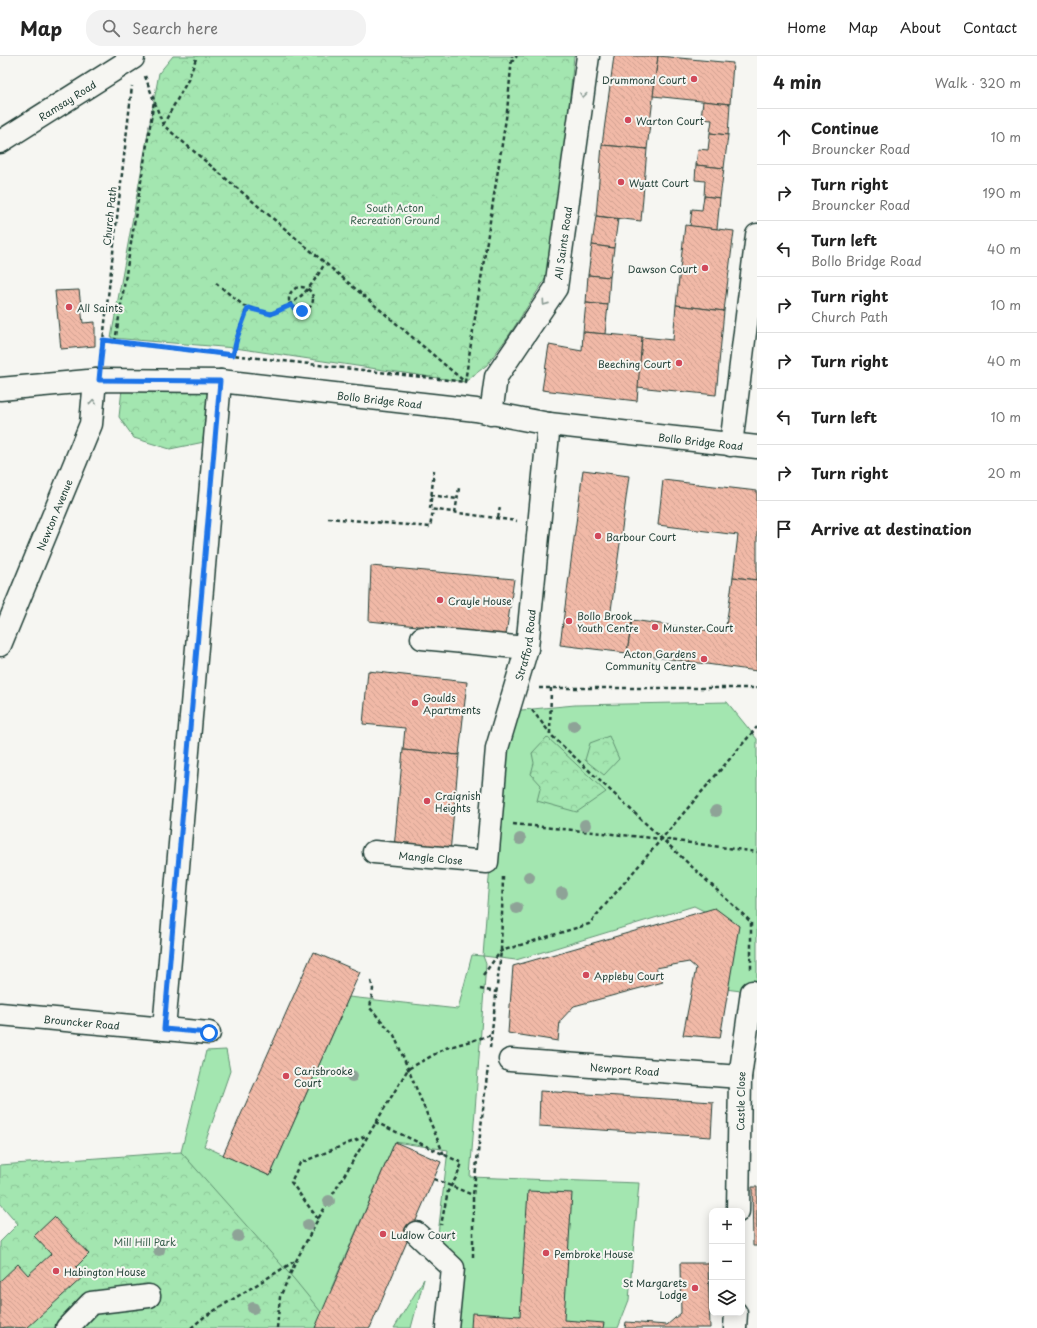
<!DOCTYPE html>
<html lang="en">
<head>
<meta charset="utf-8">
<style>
  :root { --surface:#fff; --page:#f2f2f2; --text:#222; --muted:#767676; --line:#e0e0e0 }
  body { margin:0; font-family:"Playpen Sans",sans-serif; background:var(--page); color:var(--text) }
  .controls { position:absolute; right:12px; bottom:12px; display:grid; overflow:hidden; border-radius:8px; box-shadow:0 2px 10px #0003 }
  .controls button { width:36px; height:36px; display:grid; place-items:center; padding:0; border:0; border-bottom:1px solid var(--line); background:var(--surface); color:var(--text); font:20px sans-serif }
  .stop { position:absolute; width:12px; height:12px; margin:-9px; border:3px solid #1a73e8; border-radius:50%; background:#fff }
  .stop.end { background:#1a73e8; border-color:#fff; box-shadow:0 1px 4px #0008 }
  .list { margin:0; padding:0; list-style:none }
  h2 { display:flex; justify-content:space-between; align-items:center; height:52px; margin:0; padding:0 16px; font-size:17px }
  h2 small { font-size:13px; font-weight:400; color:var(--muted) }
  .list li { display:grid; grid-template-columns:26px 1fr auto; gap:12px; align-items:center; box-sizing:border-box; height:56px; padding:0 16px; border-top:1px solid var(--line) }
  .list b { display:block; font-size:15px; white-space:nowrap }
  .list p { margin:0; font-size:13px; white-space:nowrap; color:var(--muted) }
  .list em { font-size:13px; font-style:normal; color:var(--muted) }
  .icon { flex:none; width:22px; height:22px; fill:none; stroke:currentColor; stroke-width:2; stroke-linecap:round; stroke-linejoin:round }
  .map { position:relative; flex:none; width:757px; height:1272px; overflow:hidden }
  header { display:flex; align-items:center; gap:24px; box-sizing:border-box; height:56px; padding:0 20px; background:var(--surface); border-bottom:1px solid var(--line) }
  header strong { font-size:19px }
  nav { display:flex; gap:22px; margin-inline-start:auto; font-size:14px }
  .search { width:280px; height:36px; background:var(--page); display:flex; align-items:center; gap:10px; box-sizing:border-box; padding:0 14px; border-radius:16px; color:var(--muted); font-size:15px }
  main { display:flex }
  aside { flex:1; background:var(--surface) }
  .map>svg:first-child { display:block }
  .grass { fill:#a3e6b0; stroke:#619272 }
  .park { fill:url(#park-crowns); stroke:#619272 }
  .building { fill:url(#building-back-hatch); stroke:#1f3d34 }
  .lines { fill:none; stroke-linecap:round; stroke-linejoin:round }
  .minor-casing { stroke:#1f3d34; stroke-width:25 }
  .path { stroke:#1f3d34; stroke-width:2.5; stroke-dasharray:4 3; stroke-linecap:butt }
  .minor { stroke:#f6f6f2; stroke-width:22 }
  .tree { fill:#8ea397 }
  .oneway { stroke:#8a9a93 }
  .route { stroke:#1a73e8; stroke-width:5 }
  .poi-dot { fill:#d1495b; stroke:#f6f6f2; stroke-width:1.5 }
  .labels { text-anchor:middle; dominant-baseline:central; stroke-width:4; stroke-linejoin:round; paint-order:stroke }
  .poi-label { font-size:10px; fill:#1f3d34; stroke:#f6f6f2; text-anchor:start }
  .street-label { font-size:10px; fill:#1f3d34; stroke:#f6f6f2 }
  .park-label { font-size:10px; fill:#395f4d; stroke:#f6f6f2 }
</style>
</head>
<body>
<header>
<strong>Map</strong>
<div class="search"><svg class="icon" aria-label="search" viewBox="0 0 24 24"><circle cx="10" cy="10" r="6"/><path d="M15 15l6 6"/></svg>Search here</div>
<nav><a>Home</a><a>Map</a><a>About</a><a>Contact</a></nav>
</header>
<main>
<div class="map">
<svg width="757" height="1272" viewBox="0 0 757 1272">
  <defs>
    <pattern id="park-crowns" width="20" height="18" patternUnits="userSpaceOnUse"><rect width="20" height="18" fill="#a3e6b0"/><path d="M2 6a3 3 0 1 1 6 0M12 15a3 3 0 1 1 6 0" fill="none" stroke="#8cc698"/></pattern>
    <pattern id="building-back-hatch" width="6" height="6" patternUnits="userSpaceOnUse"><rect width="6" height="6" fill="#f1b9a7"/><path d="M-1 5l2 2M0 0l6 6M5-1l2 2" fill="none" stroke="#cea090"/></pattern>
  </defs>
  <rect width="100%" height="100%" fill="#f6f6f2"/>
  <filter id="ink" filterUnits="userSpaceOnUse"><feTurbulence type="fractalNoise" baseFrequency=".025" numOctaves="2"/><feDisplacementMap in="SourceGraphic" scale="8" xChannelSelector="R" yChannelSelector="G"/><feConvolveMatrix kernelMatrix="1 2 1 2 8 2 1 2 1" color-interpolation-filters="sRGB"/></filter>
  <g filter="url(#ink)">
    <g class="grass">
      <polygon points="727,646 757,683 757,937 725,933 732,869 694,850 516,904 483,900 486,908 470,1121 639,1127 629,1244 618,1272 453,1272 453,1212 436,1195 448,1094 395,1086 331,1233 370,1272 333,1272 181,1096 206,995 226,994 230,1015 204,1090 270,1120 349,941 458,953 472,899 483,900 499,693 511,655 575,649"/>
      <polygon points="424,1223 411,1272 394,1272"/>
    </g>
    <g class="park">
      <polygon points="173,0 574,0 566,79 546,222 509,279 487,309 465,326 235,292 111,282 159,17"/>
      <polygon points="122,333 212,336 209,385 170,393 134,382 119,361"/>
      <polygon points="609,680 619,703 604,719 585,704 590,687"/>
      <polygon points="547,681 606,736 577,756 537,745 541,729 531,718 534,707 532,697"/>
      <polygon points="181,1096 294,1223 334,1272 0,1272 0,1186 18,1168 0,1147 0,1109"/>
    </g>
    <g class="building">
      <polygon points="614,0 658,0 647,93 602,89"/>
      <polygon points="658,0 733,7 730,48 653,40"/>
      <polygon points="703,45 730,48 728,79 710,77 712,64 701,63"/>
      <polygon points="710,77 728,79 724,112 696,109 698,93 708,94"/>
      <polygon points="602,89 647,93 641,165 596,160"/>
      <polygon points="696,109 724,112 720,142 704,140 705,125 695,124"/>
      <polygon points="704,140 720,142 717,173 690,170 692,153 702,154"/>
      <polygon points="596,160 618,163 614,192 592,189"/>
      <polygon points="685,169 734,175 724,255 676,249"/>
      <polygon points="592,189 614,192 610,221 588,219"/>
      <polygon points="588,219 610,221 608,249 586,247"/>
      <polygon points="79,234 83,267 95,266 95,290 61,293 55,235"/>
      <polygon points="586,247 608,249 605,278 583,276"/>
      <polygon points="676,249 724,255 716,339 637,331 642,281 673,284"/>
      <polygon points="583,276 642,281 637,345 542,334 549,289 582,295"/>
      <polygon points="583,414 629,420 610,562 632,564 627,597 560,589"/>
      <polygon points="663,424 757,435 757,524 733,521 738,479 658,469"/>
      <polygon points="371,510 514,523 506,579 369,565"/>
      <polygon points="733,521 757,524 757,615 627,597 632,564 725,577"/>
      <polygon points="368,615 467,626 459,699 403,694 405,672 363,668"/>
      <polygon points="403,694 459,699 450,797 394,792"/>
      <polygon points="715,852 739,870 720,982 683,979 696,912 689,906 656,912 663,926 574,950 560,965 558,985 508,977 513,910"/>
      <polygon points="313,896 360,916 270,1120 223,1099"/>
      <polygon points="540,1035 713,1046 711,1081 539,1070"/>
      <polygon points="395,1086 441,1106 370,1272 315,1272"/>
      <polygon points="752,1131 757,1131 757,1190 753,1190"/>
      <polygon points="528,1135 572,1137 564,1264 604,1267 603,1272 471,1272 472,1257 520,1260"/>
      <polygon points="54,1161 89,1198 76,1211 84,1220 27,1272 7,1271 0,1272 0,1225 18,1208 28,1219 51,1198 34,1180"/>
      <polygon points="680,1207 708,1207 710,1272 625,1272 626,1266 667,1269 681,1257"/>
    </g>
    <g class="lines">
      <g class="minor-casing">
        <g id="minor">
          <path id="s1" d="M0 86 133 2"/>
          <path id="s2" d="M0 333 99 324 220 325 476 354 549 368 757 391"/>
          <path id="s3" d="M491 358 496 321 556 232 588 0"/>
          <polyline points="731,389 757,179"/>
          <polyline points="422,582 527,592"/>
          <path id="s4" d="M0 589 91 368 95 324"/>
          <path id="s5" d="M374 796 487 806 497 692 527 592 549 368"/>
          <path id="s6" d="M0 958 209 977"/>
          <polyline points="164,973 220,325"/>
          <path id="s7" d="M510 1004 740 1021"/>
          <path id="s8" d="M738 1155 740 1021 752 936"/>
          <polyline points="416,1177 453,1212 447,1272"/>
          <polyline points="67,1272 91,1247 149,1240"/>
          <polyline points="735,1272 736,1257"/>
        </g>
      </g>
      <g class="path">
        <polyline points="511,7 517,0"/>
        <polyline points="145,20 163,69 465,326"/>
        <polyline points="163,69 188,24 197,0"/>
        <path d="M216 227 244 250 271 258C300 245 309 235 325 207"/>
        <circle cx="301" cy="243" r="12"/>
        <polyline points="103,284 465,326 507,56 512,0"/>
        <polyline points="115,286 154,45"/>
        <polyline points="233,299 237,282 247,252"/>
        <polyline points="101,302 132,30"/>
        <polyline points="434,414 430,453 517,465"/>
        <polyline points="431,439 457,443"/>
        <polyline points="455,457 459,432"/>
        <polyline points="328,462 430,471 433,454"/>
        <polyline points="498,462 500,451"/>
        <polyline points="539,632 757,632"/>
        <polyline points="551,632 550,678 751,866 751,915"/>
        <polyline points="532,654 550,677"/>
        <polyline points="513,768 662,783 757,796"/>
        <polyline points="483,919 501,895 589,868 757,671"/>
        <polyline points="371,925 373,933 370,952 394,979 444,1099"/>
        <polyline points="480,933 497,936"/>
        <polyline points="490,992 501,895 503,821"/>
        <polyline points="375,1066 462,1107 457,1120 448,1135 441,1169"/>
        <polyline points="434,1123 473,1139"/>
        <polyline points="318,1163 291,1126 300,1107 366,1080"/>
        <polyline points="473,1201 473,1139 488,1011"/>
        <polyline points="191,1272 204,1261 295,1205"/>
        <polyline points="277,1272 280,1241 296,1205 318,1163 408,1013 446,992 492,979"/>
      </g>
      <use href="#minor" class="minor"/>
    </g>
    <g class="tree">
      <circle cx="574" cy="670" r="6"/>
      <circle cx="716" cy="755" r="6"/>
      <circle cx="585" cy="769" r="6"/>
      <circle cx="520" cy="783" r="6"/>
      <circle cx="529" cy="821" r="6"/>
      <circle cx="562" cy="837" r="6"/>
      <circle cx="517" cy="852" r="6"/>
      <circle cx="352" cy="1020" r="6"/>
      <circle cx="329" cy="1145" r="6"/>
      <circle cx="308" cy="1169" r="6"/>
      <circle cx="238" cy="1180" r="6"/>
      <circle cx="159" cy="1194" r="6"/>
      <circle cx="253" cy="1252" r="6"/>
    </g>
    <defs><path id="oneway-chevron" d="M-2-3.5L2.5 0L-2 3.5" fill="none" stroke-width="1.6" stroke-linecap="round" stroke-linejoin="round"/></defs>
    <g class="oneway">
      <use href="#oneway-chevron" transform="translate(583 39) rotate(98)"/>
      <use href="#oneway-chevron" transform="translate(545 247) rotate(125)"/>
      <use href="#oneway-chevron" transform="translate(93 346) rotate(-85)"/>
    </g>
  </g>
  <g class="lines" filter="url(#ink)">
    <polyline class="route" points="209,977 164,973 220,325 99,324 103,284 233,299 237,282 248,252 271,258 291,249 295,253 302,255"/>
  </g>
  <g class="poi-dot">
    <circle cx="694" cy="23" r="4"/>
    <circle cx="628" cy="64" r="4"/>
    <circle cx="621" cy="126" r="4"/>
    <circle cx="705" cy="212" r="4"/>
    <circle cx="69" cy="251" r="4"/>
    <circle cx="679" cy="307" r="4"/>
    <circle cx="598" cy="480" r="4"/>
    <circle cx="440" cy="544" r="4"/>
    <circle cx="569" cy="565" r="4"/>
    <circle cx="655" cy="571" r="4"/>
    <circle cx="704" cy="603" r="4"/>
    <circle cx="415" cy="647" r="4"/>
    <circle cx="427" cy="745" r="4"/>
    <circle cx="586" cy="919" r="4"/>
    <circle cx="286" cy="1020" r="4"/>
    <circle cx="383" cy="1178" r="4"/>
    <circle cx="546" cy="1197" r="4"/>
    <circle cx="56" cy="1215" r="4"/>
    <circle cx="695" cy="1232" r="4"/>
  </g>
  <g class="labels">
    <g class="poi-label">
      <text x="686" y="23" text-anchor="end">Drummond Court</text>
      <text x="636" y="64">Warton Court</text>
      <text x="629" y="126">Wyatt Court</text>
      <text x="697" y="212" text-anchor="end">Dawson Court</text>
      <text x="77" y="251">All Saints</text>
      <text x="671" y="307" text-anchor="end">Beeching Court</text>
      <text x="606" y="480">Barbour Court</text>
      <text x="448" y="544">Crayle House</text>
      <text x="577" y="559">Bollo Brook<tspan x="577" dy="12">Youth Centre</tspan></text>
      <text x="663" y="571">Munster Court</text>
      <text x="696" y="597" text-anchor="end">Acton Gardens<tspan x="696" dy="12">Community Centre</tspan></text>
      <text x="423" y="641">Goulds<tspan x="423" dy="12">Apartments</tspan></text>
      <text x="435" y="739">Craignish<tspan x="435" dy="12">Heights</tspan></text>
      <text x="594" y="919">Appleby Court</text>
      <text x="294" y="1014">Carisbrooke<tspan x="294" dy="12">Court</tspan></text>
      <text x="391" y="1178">Ludlow Court</text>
      <text x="554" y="1197">Pembroke House</text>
      <text x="64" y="1215">Habington House</text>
      <text x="687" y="1226" text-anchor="end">St Margarets<tspan x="687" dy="12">Lodge</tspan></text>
    </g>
    <g class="street-label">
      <text stroke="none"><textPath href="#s1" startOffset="79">Ramsay Road</textPath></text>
      <text transform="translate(109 160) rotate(-84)">Church Path</text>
      <text stroke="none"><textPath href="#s3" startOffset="190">All Saints Road</textPath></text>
      <text stroke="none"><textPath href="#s2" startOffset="381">Bollo Bridge Road</textPath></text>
      <text stroke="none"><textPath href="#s2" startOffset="705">Bollo Bridge Road</textPath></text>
      <text stroke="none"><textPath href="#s4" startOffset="141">Newton Avenue</textPath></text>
      <text stroke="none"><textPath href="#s5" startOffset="335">Strafford Road</textPath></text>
      <text stroke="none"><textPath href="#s5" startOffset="57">Mangle Close</textPath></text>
      <text stroke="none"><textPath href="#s6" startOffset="82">Brouncker Road</textPath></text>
      <text stroke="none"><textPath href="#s7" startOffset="115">Newport Road</textPath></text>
      <text stroke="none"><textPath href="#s8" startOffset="110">Castle Close</textPath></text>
    </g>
    <g class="park-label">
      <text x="395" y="151">South Acton<tspan x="395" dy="12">Recreation Ground</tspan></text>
      <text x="145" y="1185">Mill Hill Park</text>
    </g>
  </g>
</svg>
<div class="controls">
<button>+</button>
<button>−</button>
<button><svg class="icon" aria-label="layers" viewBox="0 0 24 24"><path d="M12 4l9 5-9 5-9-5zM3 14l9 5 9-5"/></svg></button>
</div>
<div class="stop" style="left:209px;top:977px"></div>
<div class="stop end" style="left:302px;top:255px"></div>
</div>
<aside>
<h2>4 min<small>Walk · 320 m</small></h2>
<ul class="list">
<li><svg class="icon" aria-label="ahead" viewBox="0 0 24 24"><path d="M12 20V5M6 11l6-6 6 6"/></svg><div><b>Continue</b><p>Brouncker Road</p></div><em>10 m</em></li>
<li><svg class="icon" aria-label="right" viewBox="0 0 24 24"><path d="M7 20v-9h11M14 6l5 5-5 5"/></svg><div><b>Turn right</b><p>Brouncker Road</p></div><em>190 m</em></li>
<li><svg class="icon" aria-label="left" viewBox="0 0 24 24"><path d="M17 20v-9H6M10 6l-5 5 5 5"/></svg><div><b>Turn left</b><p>Bollo Bridge Road</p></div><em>40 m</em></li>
<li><svg class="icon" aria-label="right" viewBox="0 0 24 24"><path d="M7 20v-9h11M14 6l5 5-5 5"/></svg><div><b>Turn right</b><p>Church Path</p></div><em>10 m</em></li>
<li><svg class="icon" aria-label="right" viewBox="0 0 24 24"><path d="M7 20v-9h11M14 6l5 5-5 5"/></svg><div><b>Turn right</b></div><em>40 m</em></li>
<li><svg class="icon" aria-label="left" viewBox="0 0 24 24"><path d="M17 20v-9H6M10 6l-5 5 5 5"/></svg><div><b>Turn left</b></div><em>10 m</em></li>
<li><svg class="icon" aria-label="right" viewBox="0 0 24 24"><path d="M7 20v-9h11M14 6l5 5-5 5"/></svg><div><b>Turn right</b></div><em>20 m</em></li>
<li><svg class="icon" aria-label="arrive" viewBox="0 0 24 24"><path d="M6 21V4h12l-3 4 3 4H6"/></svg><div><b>Arrive at destination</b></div></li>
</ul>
</aside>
</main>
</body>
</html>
